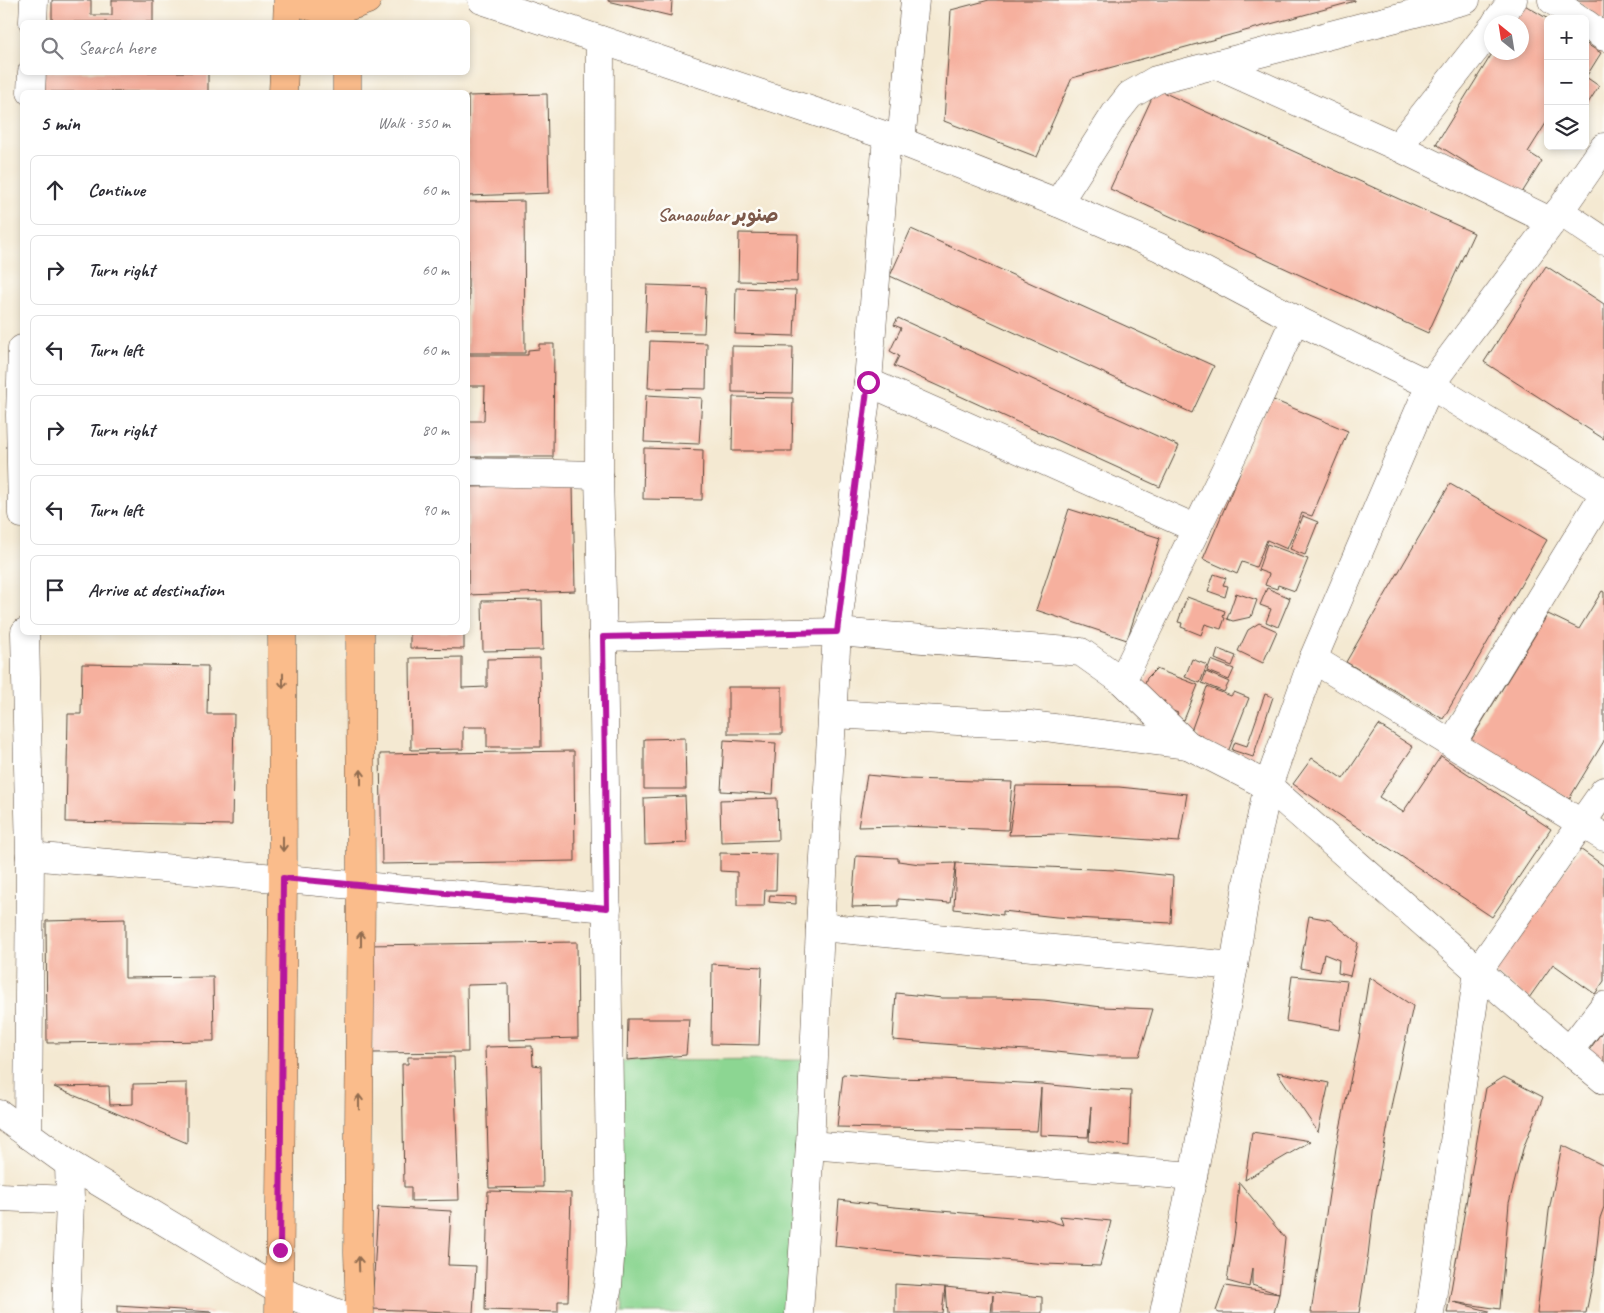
<!DOCTYPE html>
<html lang="en">
<head>
<meta charset="utf-8">
<style>
  :root { --surface:#fff; --page:#f2f2f3; --text:#2b2b33; --muted:#7c7c81; --line:#e1e1e2 }
  body { margin:0; font-family:Caveat,"Playpen Sans Arabic",sans-serif; background:var(--page); color:var(--text) }
  .controls { position:absolute; right:15px; top:15px; display:grid; overflow:hidden; border-radius:8px; box-shadow:0 2px 8px #0003 }
  .controls button { width:45px; height:45px; display:grid; place-items:center; padding:0; border:0; border-bottom:1px solid var(--line); background:var(--surface); color:var(--text); font:25px sans-serif }
  .compass { position:absolute; left:1484px; top:15px; width:45px; height:45px; border-radius:50%; background:var(--surface); box-shadow:0 2px 8px #0003; rotate:330deg }
  .stop { position:absolute; width:15px; height:15px; margin:-11px; border:4px solid #b5179e; border-radius:50%; background:#fff }
  .stop.end { background:#b5179e; border-color:#fff; box-shadow:0 1px 5px #0008 }
  .list { margin:0; padding:0; list-style:none }
  h2 { display:flex; justify-content:space-between; align-items:center; height:65px; margin:0; padding:0 20px; font-size:21px }
  h2 small { font-size:16px; font-weight:400; color:var(--muted) }
  .list li { display:grid; grid-template-columns:32px 1fr auto; gap:15px; align-items:center; box-sizing:border-box; height:70px; margin:0 10px 10px; padding:0 10px; border:1px solid var(--line); border-radius:8px }
  .list b { display:block; font-size:19px; white-space:nowrap }
  .list em { font-size:16px; font-style:normal; color:var(--muted) }
  .icon { flex:none; width:28px; height:28px; fill:none; stroke:currentColor; stroke-width:2; stroke-linecap:round; stroke-linejoin:round }
  .map { position:relative; flex:none; width:1604px; height:1313px; overflow:hidden }
  .search { position:absolute; background:var(--surface); box-shadow:0 2px 8px #0003; left:20px; top:20px; width:450px; height:55px; display:flex; align-items:center; gap:12px; box-sizing:border-box; padding:0 18px; border-radius:8px; color:var(--muted); font-size:19px }
  .panel { position:absolute; background:var(--surface); box-shadow:0 2px 8px #0003; left:20px; top:90px; width:450px; height:545px; border-radius:8px }
  .map>svg:first-child { display:block }
  .green { fill:#8cd692; stroke:#648058 }
  .building { fill:#f6b09e }
  .lines { fill:none; stroke-linecap:round; stroke-linejoin:round }
  .minor-casing { stroke:#574739; stroke-width:29 }
  .major-casing { stroke:#574739; stroke-width:29 }
  .minor { stroke:#fff; stroke-width:28 }
  .major { stroke:#fabc8b; stroke-width:28 }
  .oneway { stroke:#916c4f }
  .route { stroke:#b5179e; stroke-width:6 }
  .labels { text-anchor:middle; dominant-baseline:central; stroke-width:5; stroke-linejoin:round; paint-order:stroke }
  .neighbourhood-label { font-size:19px; font-weight:bold; fill:#7c594b; stroke:#fdfcf7 }
</style>
</head>
<body>
<div class="map">
<svg width="1604" height="1313" viewBox="0 0 1604 1313">
  <rect width="100%" height="100%" fill="#fdfcf7"/>
  <filter id="ink" filterUnits="userSpaceOnUse"><feTurbulence type="fractalNoise" baseFrequency=".02" numOctaves="2"/><feDisplacementMap in="SourceGraphic" scale="10" xChannelSelector="R" yChannelSelector="G"/><feConvolveMatrix kernelMatrix="1 2 1 2 8 2 1 2 1" color-interpolation-filters="sRGB"/></filter>
  <filter id="wash" filterUnits="userSpaceOnUse"><feTurbulence type="fractalNoise" baseFrequency=".0096" numOctaves="4" result="noise"/><feDisplacementMap in="SourceGraphic" scale="20" xChannelSelector="R" yChannelSelector="G"/><feGaussianBlur stdDeviation="1.12" result="paint"/><feColorMatrix in="noise" values="0 0 0 0 0 0 0 0 0 0 0 0 0 0 0 0 0 1.4 0 .05"/><feComposite in="paint" operator="in"/></filter>
  <g filter="url(#wash)">
    <rect width="100%" height="100%" fill="#f4e9d2"/>
    <polygon class="green" points="806,1060 790,1313 623,1313 617,1061"/>
    <g id="blocks">
      <g class="building">
        <polygon points="52,0 91,0 91,15 112,15 112,0 153,0 153,22 52,22"/>
        <polygon points="608,0 672,0 671,16 608,1"/>
        <polygon points="989,0 1355,0 1355,1 1072,78 1037,157 944,121 951,10"/>
        <polygon points="1577,0 1604,0 1604,21"/>
        <polygon points="1523,4 1548,19 1548,120 1528,152 1542,161 1520,196 1436,144 1493,52 1522,52 1522,22 1511,22"/>
        <polygon points="1585,43 1601,53 1586,77 1599,86 1585,108"/>
        <rect x="40" y="72" width="168" height="20"/>
        <polygon points="1156,89 1474,233 1428,333 1110,189"/>
        <polygon points="547,94 549,193 468,196 468,96"/>
        <polygon points="524,201 525,353 468,353 468,315 469,315 469,289 468,289 468,202"/>
        <polygon points="911,229 1214,366 1192,413 890,276"/>
        <polygon points="739,233 798,234 797,282 738,281"/>
        <polygon points="1546,266 1604,304 1604,439 1484,362"/>
        <polygon points="647,285 706,287 704,333 645,332"/>
        <polygon points="736,288 796,290 794,336 735,334"/>
        <polygon points="898,318 1179,446 1160,487 894,366 899,356 890,351 901,328 894,325"/>
        <polygon points="650,341 707,343 706,389 648,388"/>
        <polygon points="539,344 554,344 553,457 468,457 468,421 484,421 485,386 468,386 468,355 528,355 528,350 539,349"/>
        <polygon points="732,346 793,347 792,393 732,392"/>
        <polygon points="646,395 702,398 699,444 644,442"/>
        <polygon points="733,397 793,398 792,451 732,451"/>
        <polygon points="1271,399 1348,431 1312,516 1302,513 1287,549 1267,540 1256,567 1242,562 1237,574 1203,559"/>
        <polygon points="644,448 703,450 702,500 643,499"/>
        <polygon points="1450,484 1547,540 1443,719 1346,662"/>
        <polygon points="573,485 575,591 468,595 468,487"/>
        <polygon points="1069,509 1160,538 1127,640 1036,610"/>
        <polygon points="1303,516 1318,522 1305,555 1290,549"/>
        <polygon points="1267,544 1308,559 1295,591 1278,585 1277,589 1265,585 1269,574 1258,570"/>
        <polygon points="1214,574 1226,578 1223,585 1228,586 1225,597 1208,591"/>
        <polygon points="1267,588 1290,598 1278,627 1266,622 1271,609 1260,605"/>
        <polygon points="1602,591 1604,592 1604,741 1569,799 1471,740 1548,614 1579,629"/>
        <polygon points="1236,593 1257,600 1251,617 1233,621 1227,619"/>
        <polygon points="1187,597 1225,611 1223,617 1225,618 1221,629 1205,624 1201,635 1181,627 1182,623 1178,622"/>
        <polygon points="542,600 543,650 483,651 482,601"/>
        <polygon points="1259,623 1277,631 1263,663 1238,651 1248,630"/>
        <polygon points="410,632 464,632 464,649 410,648"/>
        <polygon points="1218,649 1236,656 1232,666 1215,659"/>
        <polygon points="462,657 462,688 487,687 487,659 540,658 541,747 487,747 487,727 463,727 463,749 411,750 410,658"/>
        <polygon points="1192,659 1207,665 1200,683 1185,677"/>
        <polygon points="1211,660 1234,669 1229,680 1207,671"/>
        <polygon points="82,664 208,666 207,714 234,714 232,825 66,822 68,714 81,714"/>
        <polygon points="1156,669 1198,685 1184,720 1176,717 1178,713 1163,707 1165,701 1156,701 1142,692 1147,678"/>
        <polygon points="1206,672 1229,682 1224,692 1202,683"/>
        <rect x="728" y="687" width="54" height="47"/>
        <polygon points="1207,687 1231,696 1234,692 1249,698 1228,752 1198,740 1200,735 1191,731"/>
        <polygon points="1265,694 1273,697 1253,757 1232,750 1235,742 1247,746"/>
        <polygon points="1379,725 1413,747 1379,797 1403,812 1441,756 1551,829 1492,917 1293,784 1312,758 1343,779"/>
        <polygon points="685,738 686,789 644,789 644,739"/>
        <polygon points="724,740 776,743 773,794 721,791"/>
        <polygon points="574,751 575,861 382,864 380,754"/>
        <polygon points="867,775 907,779 1012,782 1008,830 903,826 858,827"/>
        <polygon points="1016,786 1119,787 1187,794 1179,842 1063,834 1009,835"/>
        <polygon points="685,796 687,843 645,845 644,798"/>
        <polygon points="777,798 778,840 721,842 720,800"/>
        <polygon points="1580,849 1604,866 1604,981 1595,994 1553,964 1529,998 1493,972"/>
        <polygon points="720,853 777,854 776,890 765,890 764,906 737,906 737,872 720,871"/>
        <polygon points="856,856 898,858 898,861 920,864 956,863 1114,870 1173,876 1171,923 1056,917 1003,911 1003,915 954,909 956,863 950,903 898,899 898,906 852,907"/>
        <polygon points="770,895 796,896 796,904 769,902"/>
        <polygon points="1309,916 1330,920 1358,943 1350,976 1338,973 1339,960 1324,954 1320,972 1300,968"/>
        <polygon points="125,919 125,978 213,977 214,1041 47,1043 46,921"/>
        <polygon points="577,942 578,1038 509,1040 508,984 467,985 468,1052 373,1053 365,945"/>
        <polygon points="712,964 762,967 759,1045 711,1044"/>
        <polygon points="1292,976 1347,981 1340,1030 1286,1021"/>
        <polygon points="1369,977 1413,1006 1392,1102 1374,1204 1368,1255 1359,1313 1311,1313 1336,1148 1359,1039"/>
        <polygon points="896,993 942,998 1000,998 1044,1000 1102,1007 1153,1009 1139,1056 1094,1056 1046,1051 993,1048 893,1040"/>
        <polygon points="628,1019 689,1019 686,1055 627,1060"/>
        <polygon points="1604,1029 1604,1070 1585,1056"/>
        <polygon points="532,1046 533,1065 541,1066 543,1187 489,1188 485,1047"/>
        <polygon points="408,1057 454,1057 459,1200 411,1201 411,1187 404,1187 402,1064 408,1064"/>
        <polygon points="1277,1072 1329,1083 1318,1132"/>
        <polygon points="843,1074 889,1078 941,1079 1042,1084 1092,1089 1131,1091 1129,1146 1089,1141 1091,1106 1088,1137 1040,1135 1041,1088 1037,1131 837,1127"/>
        <polygon points="1504,1077 1543,1097 1523,1149 1509,1203 1500,1309 1453,1302 1489,1311 1489,1313 1447,1313 1486,1088"/>
        <polygon points="187,1083 187,1143 54,1087 109,1086 110,1105 133,1104 133,1084"/>
        <polygon points="1252,1132 1311,1141 1245,1180"/>
        <polygon points="1562,1145 1604,1166 1604,1207 1600,1218 1594,1273 1586,1313 1537,1313 1549,1211"/>
        <polygon points="1239,1182 1285,1238 1279,1294 1252,1285 1252,1268 1249,1287 1227,1281 1235,1230"/>
        <polygon points="488,1191 571,1193 568,1301 558,1301 558,1312 485,1310"/>
        <polygon points="839,1200 894,1207 1046,1220 1063,1225 1060,1216 1111,1221 1100,1266 1045,1264 992,1259 939,1257 835,1246"/>
        <polygon points="378,1207 451,1211 448,1265 476,1266 473,1313 372,1309"/>
        <polygon points="895,1284 945,1287 1042,1297 1042,1313 993,1313 993,1295 991,1313 947,1313 945,1287 942,1313 895,1313"/>
        <polygon points="1225,1286 1279,1294 1274,1313 1219,1313 1216,1311"/>
        <polygon points="117,1306 212,1312 212,1313 117,1313"/>
      </g>
    </g>
  </g>
  <g filter="url(#ink)">
    <use href="#blocks" fill-opacity="0" stroke="#574739" stroke-width="1"/>
    <g class="lines">
      <g class="minor-casing">
        <g id="minor">
          <polyline points="482,0 887,136 1058,203 1159,247 1295,319 1430,385 1604,492"/>
          <polyline points="1552,0 1579,19"/>
          <polyline points="33,22 34,0"/>
          <polyline points="1496,22 1513,0"/>
          <polyline points="1585,23 1604,37"/>
          <polyline points="600,40 599,475 603,637 611,1246 608,1286 603,1313"/>
          <polyline points="1216,65 1398,147 1552,222"/>
          <polyline points="31,92 32,72"/>
          <polyline points="901,142 915,0"/>
          <polyline points="1398,147 1492,28"/>
          <polyline points="1058,203 1115,114 1130,95 1156,80 1466,0"/>
          <polyline points="1559,211 1604,241"/>
          <polyline points="22,349 20,415 22,514"/>
          <polyline points="868,382 1197,529"/>
          <polyline points="468,472 599,475"/>
          <polyline points="25,632 30,856 28,1135"/>
          <polyline points="603,637 837,632 1081,652 1122,681 1188,745 1268,786 1569,1051 1604,1080"/>
          <polyline points="1313,659 1604,837"/>
          <polyline points="1122,681 1235,450 1295,319"/>
          <polyline points="833,714 1030,725 1188,745"/>
          <polyline points="1452,743 1604,494"/>
          <polyline points="30,856 607,908"/>
          <polyline points="820,927 1234,966"/>
          <polyline points="1569,1051 1604,1006"/>
          <polyline points="0,1114 69,1164 280,1291 337,1313"/>
          <polyline points="810,1145 1193,1176"/>
          <polyline points="0,1197 70,1200"/>
          <polyline points="66,1313 70,1200 69,1164"/>
          <polyline points="799,1313 810,1145 820,927 837,632 868,382 887,136"/>
          <polyline points="1164,1313 1193,1176 1234,966 1248,879 1268,786 1313,659 1430,385 1552,222 1604,147"/>
          <polyline points="1430,1313 1478,971 1604,791"/>
        </g>
      </g>
      <g class="major-casing">
        <g id="major">
          <path d="M297 0C320 14 343 10 367 0"/>
          <polyline points="287,22 288,0"/>
          <polyline points="283,92 284,72"/>
          <polyline points="347,92 347,72"/>
          <polyline points="279,1313 283,878 282,632"/>
          <polyline points="360,1313 358,1253 361,885 360,632"/>
        </g>
      </g>
      <use href="#minor" class="minor"/>
      <use href="#major" class="major"/>
    </g>
    <defs><path id="oneway-shaft" d="M-6 0H5M1.5-3L5.5 0L1.5 3" fill="none" stroke-width="1.6" stroke-linecap="round" stroke-linejoin="round" transform="scale(1.25)"/></defs>
    <g class="oneway">
      <use href="#oneway-shaft" transform="translate(283 681) rotate(90)"/>
      <use href="#oneway-shaft" transform="translate(361 777) rotate(-90)"/>
      <use href="#oneway-shaft" transform="translate(283 844) rotate(90)"/>
      <use href="#oneway-shaft" transform="translate(361 939) rotate(-90)"/>
      <use href="#oneway-shaft" transform="translate(359 1102) rotate(-90)"/>
      <use href="#oneway-shaft" transform="translate(359 1264) rotate(-92)"/>
    </g>
  </g>
  <g class="lines" filter="url(#ink)">
    <polyline class="route" points="280,1250 283,878 607,908 603,637 837,632 868,382"/>
  </g>
  <g class="labels">
    <g class="neighbourhood-label">
      <text x="718" y="215">Sanaoubar صنوبر</text>
    </g>
  </g>
</svg>
<div class="controls">
<button>+</button>
<button>−</button>
<button><svg class="icon" aria-label="layers" viewBox="0 0 24 24"><path d="M12 4l9 5-9 5-9-5zM3 14l9 5 9-5"/></svg></button>
</div>
<svg class="compass" viewBox="-18 -18 36 36"><path d="M0-13l5 13h-10z" fill="#e53935"/><path d="M0 13l5-13h-10z" fill="#7c7c81"/></svg>
<div class="stop" style="left:868px;top:382px"></div>
<div class="stop end" style="left:280px;top:1250px"></div>
<div class="search"><svg class="icon" aria-label="search" viewBox="0 0 24 24"><circle cx="10" cy="10" r="6"/><path d="M15 15l6 6"/></svg>Search here</div>
<section class="panel">
<h2>5 min<small>Walk · 350 m</small></h2>
<ul class="list">
<li><svg class="icon" aria-label="ahead" viewBox="0 0 24 24"><path d="M12 20V5M6 11l6-6 6 6"/></svg><div><b>Continue</b></div><em>60 m</em></li>
<li><svg class="icon" aria-label="right" viewBox="0 0 24 24"><path d="M7 20v-9h11M14 6l5 5-5 5"/></svg><div><b>Turn right</b></div><em>60 m</em></li>
<li><svg class="icon" aria-label="left" viewBox="0 0 24 24"><path d="M17 20v-9H6M10 6l-5 5 5 5"/></svg><div><b>Turn left</b></div><em>60 m</em></li>
<li><svg class="icon" aria-label="right" viewBox="0 0 24 24"><path d="M7 20v-9h11M14 6l5 5-5 5"/></svg><div><b>Turn right</b></div><em>80 m</em></li>
<li><svg class="icon" aria-label="left" viewBox="0 0 24 24"><path d="M17 20v-9H6M10 6l-5 5 5 5"/></svg><div><b>Turn left</b></div><em>90 m</em></li>
<li><svg class="icon" aria-label="arrive" viewBox="0 0 24 24"><path d="M6 21V4h12l-3 4 3 4H6"/></svg><div><b>Arrive at destination</b></div></li>
</ul>
</section>
</div>
</body>
</html>
